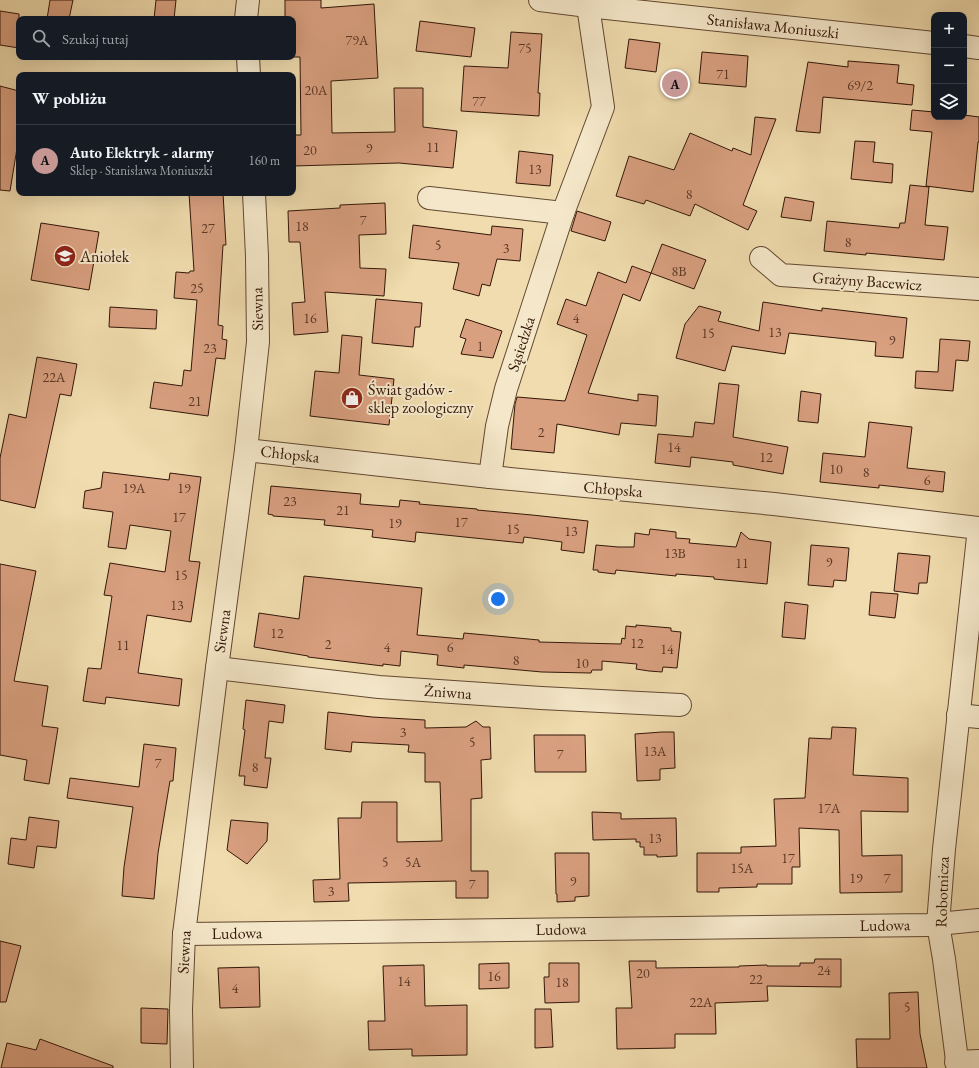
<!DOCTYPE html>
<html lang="pl">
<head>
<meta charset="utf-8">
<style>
  :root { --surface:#171b24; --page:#242831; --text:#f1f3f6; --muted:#9ea1a6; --line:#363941; --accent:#c59692 }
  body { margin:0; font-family:"EB Garamond",serif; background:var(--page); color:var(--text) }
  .controls { position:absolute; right:12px; top:12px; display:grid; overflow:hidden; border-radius:8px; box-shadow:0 4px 16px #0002 }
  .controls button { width:36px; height:36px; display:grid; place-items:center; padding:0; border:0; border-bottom:1px solid var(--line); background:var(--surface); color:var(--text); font:20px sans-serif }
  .you { position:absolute; left:498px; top:599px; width:14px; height:14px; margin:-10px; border:3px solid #fff; border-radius:50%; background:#1a73e8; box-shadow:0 0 0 6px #1a73e833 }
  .badge { display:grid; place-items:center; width:26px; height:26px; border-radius:50%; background:var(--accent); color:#111; font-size:13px; font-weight:700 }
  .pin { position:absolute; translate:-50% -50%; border:2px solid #fff; box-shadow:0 1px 4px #0006 }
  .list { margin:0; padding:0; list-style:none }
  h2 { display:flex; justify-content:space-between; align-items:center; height:52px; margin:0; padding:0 16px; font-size:17px }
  h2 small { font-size:13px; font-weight:400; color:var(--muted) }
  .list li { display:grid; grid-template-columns:26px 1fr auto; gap:12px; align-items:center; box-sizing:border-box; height:72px; padding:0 16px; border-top:1px solid var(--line) }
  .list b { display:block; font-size:15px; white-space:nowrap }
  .list p { margin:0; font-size:13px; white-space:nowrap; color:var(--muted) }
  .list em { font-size:13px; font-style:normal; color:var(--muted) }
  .icon { flex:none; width:22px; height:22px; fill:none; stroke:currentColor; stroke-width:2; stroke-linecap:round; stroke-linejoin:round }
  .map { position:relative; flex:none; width:979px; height:1068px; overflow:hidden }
  .search { position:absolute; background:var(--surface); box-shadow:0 4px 16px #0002; left:16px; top:16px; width:280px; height:44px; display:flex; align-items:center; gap:10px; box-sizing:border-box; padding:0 14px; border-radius:8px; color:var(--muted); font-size:15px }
  .panel { position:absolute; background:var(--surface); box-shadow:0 4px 16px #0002; left:16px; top:72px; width:280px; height:124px; border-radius:8px }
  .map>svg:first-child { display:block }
  .building { fill:#d9a080; stroke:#331608 }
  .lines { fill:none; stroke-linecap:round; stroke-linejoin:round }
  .minor-casing { stroke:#624832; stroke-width:24 }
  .minor { stroke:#f5e8ca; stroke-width:22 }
  .labels { text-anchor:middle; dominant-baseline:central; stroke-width:4; stroke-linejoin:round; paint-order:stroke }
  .number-label { font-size:14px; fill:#5c3826 }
  .street-label { font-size:16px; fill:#331608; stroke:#f5e8ca }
  .poi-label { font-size:16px; fill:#331608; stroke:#f5e8ca; text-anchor:start }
</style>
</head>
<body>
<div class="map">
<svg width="979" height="1068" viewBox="0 0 979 1068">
  <rect width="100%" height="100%" fill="#f0dcae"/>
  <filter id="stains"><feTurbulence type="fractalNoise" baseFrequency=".005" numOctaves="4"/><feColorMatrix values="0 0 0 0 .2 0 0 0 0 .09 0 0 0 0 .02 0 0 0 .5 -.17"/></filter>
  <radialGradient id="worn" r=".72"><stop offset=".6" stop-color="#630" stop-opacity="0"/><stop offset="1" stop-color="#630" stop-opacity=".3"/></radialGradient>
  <g class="building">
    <polygon points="50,0 73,0 69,19 47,19"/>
    <polygon points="156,0 176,0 174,19 154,19"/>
    <polygon points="285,0 321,0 321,8 374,4 378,78 331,81 332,133 395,132 394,88 423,88 423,127 457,131 453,168 399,163 293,166 293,135 301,135 300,57 293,57 293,19 285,19"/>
    <polygon points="0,11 19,14 19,48 0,45"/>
    <polygon points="420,21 475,28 471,57 416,51"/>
    <polygon points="511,32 542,34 538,93 540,93 539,116 461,111 464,66 508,68"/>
    <polygon points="629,39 660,43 656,72 625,68"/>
    <polygon points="702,52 748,56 746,87 699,83"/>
    <polygon points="848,61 899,65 897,83 914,85 912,105 823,97 820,133 796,131 808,62 848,67"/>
    <polygon points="0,86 19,91 19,136 10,191 0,190"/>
    <polygon points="912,110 934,112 934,117 964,117 964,115 979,117 979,142 978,142 973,192 926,186 932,132 910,130"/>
    <polygon points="755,117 776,119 743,205 757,211 748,230 695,204 690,216 646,200 644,204 616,196 629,156 674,170 690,133 732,151 733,148 751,155"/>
    <polygon points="855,141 875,142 873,162 893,164 892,183 851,179"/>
    <polygon points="519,151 553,155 550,186 516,183"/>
    <polygon points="910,185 929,187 925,225 948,227 944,260 866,253 866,255 824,251 827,221 899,228 900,223 905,223"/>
    <polygon points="189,193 223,193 226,245 223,245 218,325 223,326 222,339 227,340 225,359 216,358 208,416 150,408 154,382 182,386 184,370 191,371 197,300 174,298 176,272 189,273 190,271 194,271"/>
    <polygon points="785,197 814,202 811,221 781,217"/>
    <polygon points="385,203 386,234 359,235 360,268 386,269 384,296 325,292 328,332 294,335 292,303 305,302 300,242 289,242 288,211 340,208 340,205"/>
    <polygon points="577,211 611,222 605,241 571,231"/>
    <polygon points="41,223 99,232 89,290 31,280"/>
    <polygon points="413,225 491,235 492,226 523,229 520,261 497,259 490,286 482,284 479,296 453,289 459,263 409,258"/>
    <polygon points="662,244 706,260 694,289 651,273"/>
    <polygon points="632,266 651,273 640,301 623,294 588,393 638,401 638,394 658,396 656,426 621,423 619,435 557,424 554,453 511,449 515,404 517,397 565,401 587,335 557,324 566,299 586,306 598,272 626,283"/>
    <polygon points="376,299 422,303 420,327 415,327 413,347 372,343"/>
    <polygon points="763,302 822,311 822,308 907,318 903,358 875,356 876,342 789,333 785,354 732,346 725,371 676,358 685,324 699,306 721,312 718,321 759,331"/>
    <polygon points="110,307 157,310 156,329 109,327"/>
    <polygon points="466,319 502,331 493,358 461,354 466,339 460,337"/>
    <polygon points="342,335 362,337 359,375 394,379 389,425 310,416 315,371 339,373"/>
    <polygon points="940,339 970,341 968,361 956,360 953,391 915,388 916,371 938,372"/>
    <polygon points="37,357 77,364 71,396 60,394 35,508 0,500 0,458 9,414 26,418"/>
    <polygon points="719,383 739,385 733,437 788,447 783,474 733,465 733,462 691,457 690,467 655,463 658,434 693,437 695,422 714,424"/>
    <polygon points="801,391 821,394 818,423 798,421"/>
    <polygon points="869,422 912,427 907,468 945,472 943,492 879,485 879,488 820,482 823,453 865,457"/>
    <polygon points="103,472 169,480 170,473 201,477 189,561 200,562 191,622 147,615 138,673 182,679 179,706 106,697 105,704 83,701 88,668 101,669 112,596 104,595 110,563 165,572 171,531 130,525 126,549 108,547 113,512 83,508 85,491 101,488"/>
    <polygon points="271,486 361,494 360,504 399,507 400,500 420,502 419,504 477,509 477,510 532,515 588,521 584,553 561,550 562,542 524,537 523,543 416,532 415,542 372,537 373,530 324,525 325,520 273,516 273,515 268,514"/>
    <polygon points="650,529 676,532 676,538 690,539 689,543 736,547 741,532 749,539 771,542 767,584 714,579 714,577 676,574 676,576 616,570 615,574 598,572 598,570 593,570 596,545 618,547 634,547 635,533 649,535"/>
    <polygon points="811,545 849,548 846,581 834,580 833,587 808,585"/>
    <polygon points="898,553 930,556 927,583 919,583 918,594 894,591"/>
    <polygon points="0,564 36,571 14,681 48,686 42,726 58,728 49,784 24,780 27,760 0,755"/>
    <polygon points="304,576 422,588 417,635 463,639 464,633 539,640 539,642 621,644 622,638 625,639 626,626 636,627 636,625 671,628 671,631 681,632 677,668 663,667 662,672 649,671 636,669 637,664 602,661 602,670 592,670 591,673 542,672 464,665 464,668 437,665 438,655 401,651 400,666 383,664 383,666 308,657 308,656 254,647 259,613 299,619"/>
    <polygon points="871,592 898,594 895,618 869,615"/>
    <polygon points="785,602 808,605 805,639 782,637"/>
    <polygon points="246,700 285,705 283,723 269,721 265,758 271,758 267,788 244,785 245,776 239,776 245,730 243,729"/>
    <polygon points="328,712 372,717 425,720 425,728 466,727 476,721 483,727 490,727 491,759 481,760 482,798 471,799 471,871 488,871 488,898 456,898 456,881 348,883 349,901 314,902 313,880 340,879 338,818 361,818 362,802 397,802 397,842 442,841 440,782 425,782 425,753 408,752 409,745 352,742 351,752 325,749"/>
    <polygon points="832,727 856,728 853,775 908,778 908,812 861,811 862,856 902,855 902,892 840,893 839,830 799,828 800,867 792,867 792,884 757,884 757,887 719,888 719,892 697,892 697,853 741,853 741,847 776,846 774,799 805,798 809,738 831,739"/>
    <polygon points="662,732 674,732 675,768 660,769 660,780 637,781 635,734"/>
    <polygon points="534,735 585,735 586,772 535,772"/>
    <polygon points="144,744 176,748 173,781 170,781 158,853 154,899 122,896 124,867 133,807 67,798 70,778 139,787"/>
    <polygon points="592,812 621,813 621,819 676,818 677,856 657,857 657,855 644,855 644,847 640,847 640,842 636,842 636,839 593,840"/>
    <polygon points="29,817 59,821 56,848 37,846 34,868 8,864 11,838 26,840"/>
    <polygon points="231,820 268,823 267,841 247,864 227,850"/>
    <polygon points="555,853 589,853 589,896 575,897 575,901 557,902 557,894 556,894"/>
    <polygon points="0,941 21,946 6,1002 0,1002"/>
    <polygon points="815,959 841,959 841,987 767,986 768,1001 715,1003 716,1034 675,1034 675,1048 617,1049 616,1008 632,1008 629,961 656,961 656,968 739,967 739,966 767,965 767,966 800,966 800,963 814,963"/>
    <polygon points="509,963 509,988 479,989 479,964"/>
    <polygon points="549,963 579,963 579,1002 545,1003 544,977 549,977"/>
    <polygon points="424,965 425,1006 467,1005 467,1055 412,1056 412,1049 369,1050 368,1021 385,1021 383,966"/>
    <polygon points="259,967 260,1007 220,1008 218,968"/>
    <polygon points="918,992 920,1034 927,1068 857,1068 856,1039 890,1039 889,993"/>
    <polygon points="141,1008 168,1009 167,1044 141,1043"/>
    <polygon points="535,1009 551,1009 553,1047 535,1048"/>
    <polygon points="40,1039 113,1066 113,1068 1,1068 7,1043 36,1050"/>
  </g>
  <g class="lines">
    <g class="minor-casing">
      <g id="minor">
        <polyline points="540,0 588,6 934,43"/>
        <polyline points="246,19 248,0"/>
        <polyline points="964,46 979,48"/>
        <polyline points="248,57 249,75"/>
        <polyline points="429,198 563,213"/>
        <polyline points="761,258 781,275 979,289"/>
        <polyline points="246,450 490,477 774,504 979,528"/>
        <polyline points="490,477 497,426 506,389 563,213 603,107 588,6"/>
        <polyline points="217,668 379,687 541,698 680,705"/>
        <polyline points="958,715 979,717"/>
        <polyline points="184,934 928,925 979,920"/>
        <polyline points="956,1062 979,1061"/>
        <polyline points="182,1068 181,1009 184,934 217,668 246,450 258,342 257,256 254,193"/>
        <polyline points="958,1068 944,959 938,924 944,849 979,528"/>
      </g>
    </g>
    <use href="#minor" class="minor"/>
  </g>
  <defs>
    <g id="school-disc" transform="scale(1.15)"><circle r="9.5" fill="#8f2418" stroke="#f5e8ca"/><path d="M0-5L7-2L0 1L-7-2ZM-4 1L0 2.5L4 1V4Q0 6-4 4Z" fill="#fff"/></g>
    <g id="shop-disc" transform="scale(1.15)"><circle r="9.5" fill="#8f2418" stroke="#f5e8ca"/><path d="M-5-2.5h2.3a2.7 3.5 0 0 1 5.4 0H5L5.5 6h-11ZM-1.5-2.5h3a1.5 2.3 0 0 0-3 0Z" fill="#fff"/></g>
  </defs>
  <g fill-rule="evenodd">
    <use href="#school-disc" x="65" y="256"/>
    <use href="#shop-disc" x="352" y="398"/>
  </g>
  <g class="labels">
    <g class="number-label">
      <text x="357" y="40">79A</text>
      <text x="525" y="48">75</text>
      <text x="723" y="74">71</text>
      <text x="860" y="85">69/2</text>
      <text x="316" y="90">20A</text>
      <text x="479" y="101">77</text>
      <text x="433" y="147">11</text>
      <text x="369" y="148">9</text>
      <text x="310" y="150">20</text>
      <text x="535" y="169">13</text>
      <text x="689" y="194">8</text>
      <text x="363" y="220">7</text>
      <text x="302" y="226">18</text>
      <text x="208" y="228">27</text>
      <text x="848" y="242">8</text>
      <text x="438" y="245">5</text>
      <text x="506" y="248">3</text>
      <text x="679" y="271">8B</text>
      <text x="197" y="288">25</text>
      <text x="310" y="318">16</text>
      <text x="576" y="318">4</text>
      <text x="775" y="332">13</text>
      <text x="708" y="333">15</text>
      <text x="892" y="340">9</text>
      <text x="480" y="346">1</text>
      <text x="210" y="348">23</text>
      <text x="54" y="377">22A</text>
      <text x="195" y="401">21</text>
      <text x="541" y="432">2</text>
      <text x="674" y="447">14</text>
      <text x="766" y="457">12</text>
      <text x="836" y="469">10</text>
      <text x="866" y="472">8</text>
      <text x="927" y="480">6</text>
      <text x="134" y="488">19A</text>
      <text x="184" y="488">19</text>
      <text x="290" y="501">23</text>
      <text x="343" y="510">21</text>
      <text x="179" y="517">17</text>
      <text x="461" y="522">17</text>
      <text x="395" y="523">19</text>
      <text x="513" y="529">15</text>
      <text x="571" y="531">13</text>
      <text x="675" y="553">13B</text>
      <text x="829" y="562">9</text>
      <text x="742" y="563">11</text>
      <text x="181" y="575">15</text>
      <text x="177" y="605">13</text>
      <text x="277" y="633">12</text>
      <text x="637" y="643">12</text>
      <text x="328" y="644">2</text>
      <text x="123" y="645">11</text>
      <text x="387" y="647">4</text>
      <text x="450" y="647">6</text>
      <text x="667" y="649">14</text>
      <text x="516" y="660">8</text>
      <text x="582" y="663">10</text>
      <text x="403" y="732">3</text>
      <text x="472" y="742">5</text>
      <text x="655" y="751">13A</text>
      <text x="560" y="754">7</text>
      <text x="158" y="763">7</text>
      <text x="255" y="767">8</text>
      <text x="829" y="808">17A</text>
      <text x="655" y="838">13</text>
      <text x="788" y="858">17</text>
      <text x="385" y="862">5</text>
      <text x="413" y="862">5A</text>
      <text x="742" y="868">15A</text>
      <text x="856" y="878">19</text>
      <text x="887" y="878">7</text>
      <text x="573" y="881">9</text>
      <text x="472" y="884">7</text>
      <text x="331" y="891">3</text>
      <text x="824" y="970">24</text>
      <text x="643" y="973">20</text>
      <text x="494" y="976">16</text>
      <text x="756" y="979">22</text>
      <text x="404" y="981">14</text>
      <text x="562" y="982">18</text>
      <text x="235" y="988">4</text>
      <text x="701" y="1002">22A</text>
      <text x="907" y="1007">5</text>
    </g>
    <g class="street-label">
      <text transform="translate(773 26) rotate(6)">Stanisława Moniuszki</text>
      <text transform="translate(867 281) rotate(4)">Grażyny Bacewicz</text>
      <text transform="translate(257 309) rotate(-91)">Siewna</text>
      <text transform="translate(521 344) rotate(-72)">Sąsiedzka</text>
      <text transform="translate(290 454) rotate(6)">Chłopska</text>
      <text transform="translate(613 489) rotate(5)">Chłopska</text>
      <text transform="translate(222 631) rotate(-82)">Siewna</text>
      <text transform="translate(448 692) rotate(4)">Żniwna</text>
      <text transform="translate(942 892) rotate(-88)">Robotnicza</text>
      <text transform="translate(885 925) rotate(-1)">Ludowa</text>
      <text transform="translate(561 929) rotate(-1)">Ludowa</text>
      <text transform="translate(237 933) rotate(-1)">Ludowa</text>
      <text transform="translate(184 952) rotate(-87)">Siewna</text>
    </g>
    <g class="poi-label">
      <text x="80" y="256">Aniołek</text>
      <text x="368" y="389">Świat gadów -<tspan x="368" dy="18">sklep zoologiczny</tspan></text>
    </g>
  </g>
  <rect width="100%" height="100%" filter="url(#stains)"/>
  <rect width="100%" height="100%" fill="url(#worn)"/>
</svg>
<div class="controls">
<button>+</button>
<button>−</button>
<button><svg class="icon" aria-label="layers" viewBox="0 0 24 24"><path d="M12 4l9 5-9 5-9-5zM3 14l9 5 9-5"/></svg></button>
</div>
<div class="you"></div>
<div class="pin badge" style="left:675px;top:84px">A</div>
<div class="search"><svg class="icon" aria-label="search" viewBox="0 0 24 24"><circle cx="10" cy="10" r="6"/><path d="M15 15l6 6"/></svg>Szukaj tutaj</div>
<section class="panel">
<h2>W pobliżu<small></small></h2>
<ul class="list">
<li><span class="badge">A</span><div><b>Auto Elektryk - alarmy</b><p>Sklep · Stanisława Moniuszki</p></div><em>160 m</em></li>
</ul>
</section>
</div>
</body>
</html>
